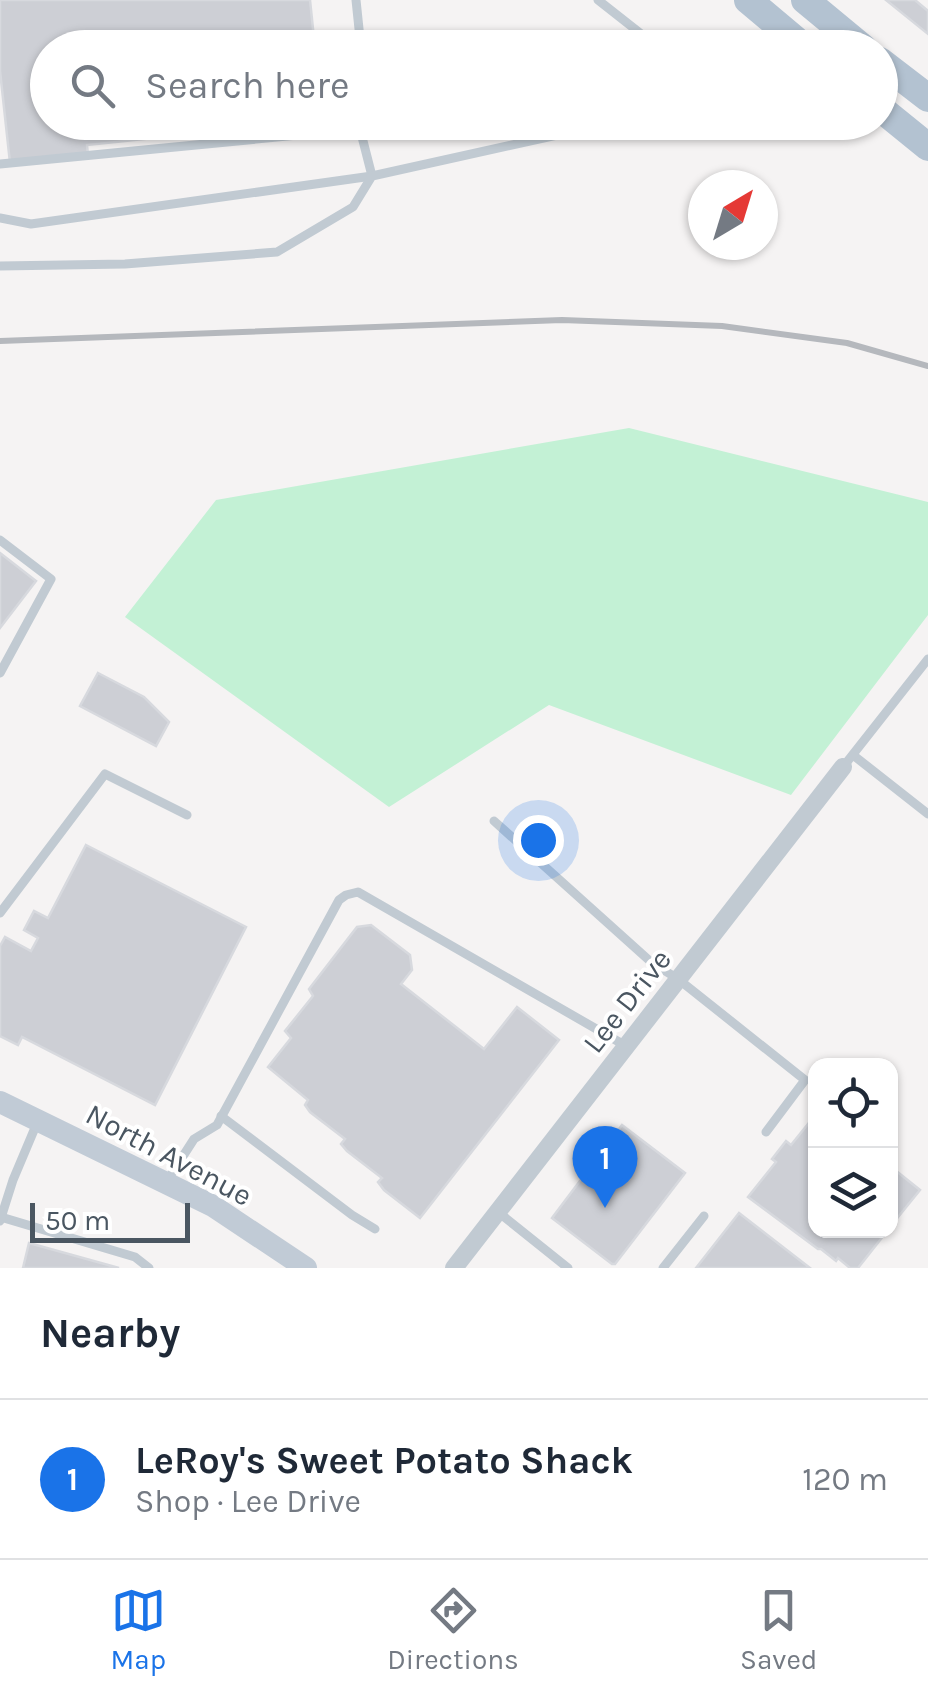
<!DOCTYPE html>
<html lang="en">
<head>
<meta charset="utf-8">
<style>
  :root { --surface:#fff; --page:#f2f2f3; --text:#1f2937; --muted:#747a83; --line:#e0e1e3; --accent:#1a73e8 }
  body { margin:0; font-family:Karla,sans-serif; background:var(--page); color:var(--text) }
  .controls { position:absolute; right:30px; bottom:30px; display:grid; overflow:hidden; border-radius:20px; box-shadow:0 2px 8px #0004 }
  .controls button { width:90px; height:90px; display:grid; place-items:center; padding:0; border:0; border-bottom:2px solid var(--line); background:var(--surface); color:var(--text); font:50px sans-serif }
  .compass { position:absolute; left:688px; top:170px; width:90px; height:90px; border-radius:50%; background:var(--surface); box-shadow:0 2px 8px #0004; rotate:38deg }
  .scale { position:absolute; left:30px; bottom:25px; width:160px; box-sizing:border-box; padding-left:10px; border:5px solid #4a5661; border-top:0; font-size:28px; line-height:35px; white-space:nowrap; color:#4a5661; -webkit-text-stroke:8px #fff; paint-order:stroke }
  .you { position:absolute; left:538px; top:840px; width:35px; height:35px; margin:-25px; border:8px solid #fff; border-radius:50%; background:#1a73e8; box-shadow:0 0 0 15px #1a73e833 }
  .badge { display:grid; place-items:center; width:65px; height:65px; border-radius:50%; background:var(--accent); color:#fff; font-size:32px; font-weight:700 }
  .pin { position:absolute; translate:-50% -82px; filter:drop-shadow(0 2px 5px #0008) }
  .pin::after { content:''; position:absolute; top:52px; width:35px; height:30px; background:inherit; clip-path:polygon(0 0,100% 0,50% 100%) }
  .list { margin:0; padding:0; list-style:none }
  h2 { display:flex; justify-content:space-between; align-items:center; height:130px; margin:0; padding:0 40px; font-size:42px }
  h2 small { font-size:32px; font-weight:400; color:var(--muted) }
  .list li { display:grid; grid-template-columns:65px 1fr auto; gap:30px; align-items:center; box-sizing:border-box; height:160px; padding:0 40px; border-top:2px solid var(--line) }
  .list b { display:block; font-size:38px; white-space:nowrap }
  .list p { margin:0; font-size:32px; white-space:nowrap; color:var(--muted) }
  .list em { font-size:32px; font-style:normal; color:var(--muted) }
  .icon { flex:none; width:55px; height:55px; fill:none; stroke:currentColor; stroke-width:2; stroke-linecap:round; stroke-linejoin:round }
  .map { position:relative; flex:none; width:928px; height:1268px; overflow:hidden }
  .search { position:absolute; background:var(--surface); box-shadow:0 2px 8px #0004; left:30px; right:30px; top:30px; height:110px; display:flex; align-items:center; gap:25px; box-sizing:border-box; padding:0 35px; border-radius:55px; color:var(--muted); font-size:38px }
  .sheet { height:290px; background:var(--surface) }
  nav { display:flex; justify-content:space-around; align-items:center; box-sizing:border-box; height:140px; border-top:2px solid var(--line); background:var(--surface); font-size:28px; color:var(--muted) }
  nav a { display:grid; justify-items:center; gap:5px }
  nav .on { color:var(--accent) }
  .map>svg:first-child { display:block }
  .green { fill:#c3f1d5 }
  .building { fill:#cdcfd5; stroke:#d7d9de; stroke-width:2.5 }
  .lines { fill:none; stroke-linecap:round; stroke-linejoin:round }
  .lane { stroke:#c1cad2; stroke-width:9 }
  .street { stroke:#c1cad2; stroke-width:18 }
  .secondary { stroke:#c1cbd6; stroke-width:22 }
  .primary { stroke:#b3c2d1; stroke-width:28 }
  .rail { stroke:#b5b8bd; stroke-width:6 }
  .labels { text-anchor:middle; dominant-baseline:central; stroke-width:8; stroke-linejoin:round; paint-order:stroke }
  .street-label { font-size:30px; fill:#4a5661; stroke:#fff }
</style>
</head>
<body>
<div class="map">
<svg width="928" height="1268" viewBox="0 0 928 1268">
  <rect width="100%" height="100%" fill="#f5f3f3"/>
  <polygon class="green" points="629,428 928,502 928,615 791,795 549,705 389,807 125,617 216,500"/>
  <g class="building">
    <polygon points="0,0 310,0 315,48 48,48 48,122 307,122 87,145 88,155 10,163 0,71"/>
    <polygon points="886,0 915,0 928,11 928,34"/>
    <polygon points="0,553 36,581 0,628"/>
    <polygon points="98,673 144,697 169,722 156,746 80,706"/>
    <polygon points="86,845 246,927 155,1105 22,1037 18,1045 0,1036 0,946 5,937 31,951 38,938 24,930 34,911 48,918"/>
    <polygon points="371,925 410,955 412,970 401,984 484,1049 517,1007 559,1040 420,1218 384,1190 378,1182 382,1178 347,1151 341,1144 345,1139 310,1112 305,1105 308,1100 268,1067 291,1038 285,1031 313,996 309,989 357,927"/>
    <polygon points="816,1114 816,1230 888,1230 858,1268 850,1268 838,1258 836,1261 821,1249 818,1249 748,1197 776,1162 772,1159 786,1141 791,1145"/>
    <polygon points="622,1125 685,1173 615,1264 612,1264 552,1218"/>
    <polygon points="890,1166 920,1190 890,1227"/>
    <polygon points="739,1213 810,1268 696,1268"/>
    <polygon points="29,1243 119,1268 23,1268"/>
  </g>
  <g class="lines">
    <g class="lane">
      <polyline points="356,0 361,48"/>
      <polyline points="598,0 659,48"/>
      <polyline points="766,48 780,29"/>
      <polyline points="0,164 360,129 372,176 31,224 0,218"/>
      <polyline points="0,266 125,264 277,252 353,207 372,176 616,122"/>
      <polyline points="0,540 51,579 0,673"/>
      <polyline points="853,755 928,814"/>
      <polyline points="843,767 928,659"/>
      <polyline points="494,821 651,962 678,979 805,1080 766,1132"/>
      <polyline points="0,913 105,774 187,815"/>
      <polyline points="221,1116 352,1215 375,1229"/>
      <polyline points="167,1181 194,1139 217,1125 339,900 346,895 358,892 626,1046"/>
      <polyline points="498,1212 568,1268"/>
      <polyline points="1,1217 135,1257 149,1268"/>
      <polyline points="0,1221 13,1180 37,1123"/>
      <polyline points="663,1268 704,1216"/>
    </g>
    <polyline class="street" points="454,1268 843,767"/>
    <polyline class="secondary" points="0,1102 213,1206 306,1268"/>
    <g class="primary">
      <polyline points="748,0 805,48"/>
      <polyline points="805,0 863,48"/>
      <polyline points="880,61 928,98"/>
      <polyline points="880,108 928,147"/>
    </g>
    <polyline class="rail" points="0,341 562,320 722,326 847,343 928,366"/>
  </g>
  <g class="labels">
    <g class="street-label">
      <text transform="translate(627 1001) rotate(-52)">Lee Drive</text>
      <text transform="translate(169 1155) rotate(28)">North Avenue</text>
    </g>
  </g>
</svg>
<div class="controls">
<button><svg class="icon" aria-label="locate" viewBox="0 0 24 24"><circle cx="12" cy="12" r="6"/><path d="M12 2v4M12 18v4M2 12h4M18 12h4"/></svg></button>
<button><svg class="icon" aria-label="layers" viewBox="0 0 24 24"><path d="M12 4l9 5-9 5-9-5zM3 14l9 5 9-5"/></svg></button>
</div>
<svg class="compass" viewBox="-18 -18 36 36"><path d="M0-13l5 13h-10z" fill="#e53935"/><path d="M0 13l5-13h-10z" fill="#747a83"/></svg>
<div class="scale">50 m</div>
<div class="you"></div>
<div class="pin badge" style="left:605px;top:1208px">1</div>
<div class="search"><svg class="icon" aria-label="search" viewBox="0 0 24 24"><circle cx="10" cy="10" r="6"/><path d="M15 15l6 6"/></svg>Search here</div>
</div>
<section class="sheet">
<h2>Nearby<small></small></h2>
<ul class="list">
<li><span class="badge">1</span><div><b>LeRoy's Sweet Potato Shack</b><p>Shop · Lee Drive</p></div><em>120 m</em></li>
</ul>
</section>
<nav>
<a class="on"><svg class="icon" aria-label="map" viewBox="0 0 24 24"><path d="M3 6l6-2 6 2 6-2v14l-6 2-6-2-6 2zM9 4v14M15 6v14"/></svg>Map</a>
<a><svg class="icon" aria-label="directions" viewBox="0 0 24 24"><path d="M12 3l9 9-9 9-9-9zM9 14v-3h6M13 9l2 2-2 2"/></svg>Directions</a>
<a><svg class="icon" aria-label="saved" viewBox="0 0 24 24"><path d="M7 4h10v16l-5-4-5 4z"/></svg>Saved</a>
</nav>
</body>
</html>
